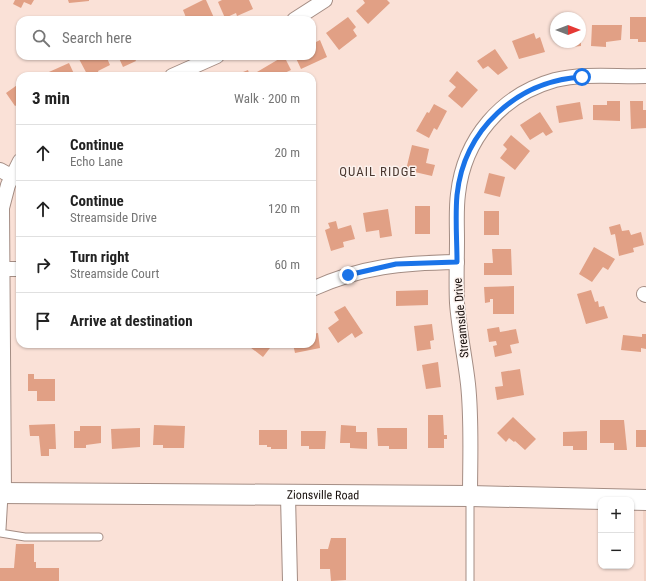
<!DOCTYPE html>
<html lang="en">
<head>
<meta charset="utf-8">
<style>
  :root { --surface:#fff; --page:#f2f2f2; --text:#222; --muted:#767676; --line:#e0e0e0 }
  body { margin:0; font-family:"Roboto Condensed",sans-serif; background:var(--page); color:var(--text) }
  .controls { position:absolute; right:12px; bottom:12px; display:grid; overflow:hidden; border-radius:8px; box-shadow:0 1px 3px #0004 }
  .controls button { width:36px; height:36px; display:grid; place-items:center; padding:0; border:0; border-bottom:1px solid var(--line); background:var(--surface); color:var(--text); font:20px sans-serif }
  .compass { position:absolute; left:550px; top:12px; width:36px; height:36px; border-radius:50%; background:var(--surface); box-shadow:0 1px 3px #0004; rotate:90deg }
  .stop { position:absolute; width:12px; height:12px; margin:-9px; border:3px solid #1a73e8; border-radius:50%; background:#fff }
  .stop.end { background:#1a73e8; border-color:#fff; box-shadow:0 1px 4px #0008 }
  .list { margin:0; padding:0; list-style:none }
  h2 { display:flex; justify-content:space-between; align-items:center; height:52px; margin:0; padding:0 16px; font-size:17px }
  h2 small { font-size:13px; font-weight:400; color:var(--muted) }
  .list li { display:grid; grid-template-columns:26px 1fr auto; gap:12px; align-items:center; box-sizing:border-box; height:56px; padding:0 16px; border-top:1px solid var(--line) }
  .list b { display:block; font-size:15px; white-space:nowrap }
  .list p { margin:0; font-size:13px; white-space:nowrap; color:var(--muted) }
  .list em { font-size:13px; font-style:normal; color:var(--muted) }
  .icon { flex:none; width:22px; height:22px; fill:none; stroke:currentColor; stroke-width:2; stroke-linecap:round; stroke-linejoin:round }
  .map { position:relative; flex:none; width:646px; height:581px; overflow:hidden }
  .search { position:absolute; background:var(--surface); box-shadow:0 1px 3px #0004; left:16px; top:16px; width:300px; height:44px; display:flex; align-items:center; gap:10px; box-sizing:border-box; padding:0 14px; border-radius:12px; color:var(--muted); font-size:15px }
  .panel { position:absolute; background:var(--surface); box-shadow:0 1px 3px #0004; left:16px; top:72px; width:300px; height:276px; border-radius:12px }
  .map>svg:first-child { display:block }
  .built { fill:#f2d2c5 }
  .building { fill:#e1a085 }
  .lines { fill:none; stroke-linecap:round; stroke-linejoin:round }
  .lane-casing { stroke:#a48d84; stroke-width:9 }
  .street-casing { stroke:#a48d84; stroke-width:16 }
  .secondary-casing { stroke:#a48d84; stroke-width:22 }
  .lane { stroke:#fff; stroke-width:7 }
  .street { stroke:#fff; stroke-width:14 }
  .secondary { stroke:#fff; stroke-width:20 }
  .route { stroke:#1a73e8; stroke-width:5 }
  .labels { text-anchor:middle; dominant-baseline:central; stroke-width:3; stroke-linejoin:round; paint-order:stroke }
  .street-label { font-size:12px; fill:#170f0c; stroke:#fcf2ee }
  .neighbourhood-label { font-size:13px; letter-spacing:1px; fill:#4c3931; stroke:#fcf2ee }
</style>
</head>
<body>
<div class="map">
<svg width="646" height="581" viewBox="0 0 646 581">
  <rect width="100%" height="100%" fill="#fae1d7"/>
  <polygon class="built" points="643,508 646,508 646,581 644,581"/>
  <g class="building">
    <polygon points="15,0 34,0 31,5 24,2 21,8 13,4"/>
    <polygon points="68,0 89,0 89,1 69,3"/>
    <polygon points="203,0 206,0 215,20 187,20 183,10"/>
    <polygon points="222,0 249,0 253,9 237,16 236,13 225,18 218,2"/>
    <polygon points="363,0 387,0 390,3 368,24 356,11 365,3"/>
    <polygon points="348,17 356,27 353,30 357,36 339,50 326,33"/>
    <polygon points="630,17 646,17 646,42 638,42 638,39 630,39"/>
    <polygon points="553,22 556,22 556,41 555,41"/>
    <polygon points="592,25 622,25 621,40 606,42 606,47 591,46"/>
    <polygon points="534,33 536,39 540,37 545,52 519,59 512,41"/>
    <polygon points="320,40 327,57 301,69 295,56 312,56 312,44"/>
    <polygon points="570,42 581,42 581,46 571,47"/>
    <polygon points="495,49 508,68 498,75 488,66 483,69 477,61"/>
    <polygon points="84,56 106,56 110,65 98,71 99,74 88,76 79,59"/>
    <polygon points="118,56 141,56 135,59 136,61 123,67"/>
    <polygon points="284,56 291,70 278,76 259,76 257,72"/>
    <polygon points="69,63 75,76 40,76"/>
    <polygon points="248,70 250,76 233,76"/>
    <polygon points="457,71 478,90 462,108 448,96 456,87 449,81"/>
    <polygon points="20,83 20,105 19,104 15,106 6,93"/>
    <polygon points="607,101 620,101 620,121 593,120 593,105 607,105"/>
    <polygon points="630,101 643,101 643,110 646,110 646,128 631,129"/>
    <polygon points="580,102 583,119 559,123 556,106"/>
    <polygon points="434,104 447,111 437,130 434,128 429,138 416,131 427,112 429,113"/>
    <polygon points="540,112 553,132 546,136 543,132 530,140 520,125"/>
    <polygon points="511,135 530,151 515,170 500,158 507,149 503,145"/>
    <polygon points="412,145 429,149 426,163 435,165 432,176 406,170"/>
    <polygon points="489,173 505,177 500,197 484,193"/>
    <rect x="415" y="206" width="15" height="28"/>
    <polygon points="388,209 392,236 380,238 379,230 366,232 363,213"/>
    <rect x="484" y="211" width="15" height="24"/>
    <polygon points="336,221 338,229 351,225 355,239 343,242 344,247 331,251 325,230 330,228 328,223"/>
    <polygon points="620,224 622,231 629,230 631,235 641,232 644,245 633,248 634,252 619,256 615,234 611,235 609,227"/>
    <polygon points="312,237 316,253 312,254"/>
    <polygon points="594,247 615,259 608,270 603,267 592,282 579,274"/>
    <polygon points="492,249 511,249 512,275 484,275 484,263 493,263"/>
    <polygon points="514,286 514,314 493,314 493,299 490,299 490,302 485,303 484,287"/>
    <polygon points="428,290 428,305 396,306 396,291"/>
    <polygon points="591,290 595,302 598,301 599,307 604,306 608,318 586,324 577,294"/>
    <polygon points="345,306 363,333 355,338 352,333 338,343 328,328 339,320 334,312"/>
    <polygon points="432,324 434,340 430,341 431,349 417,351 414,326"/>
    <polygon points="499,327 500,332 516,329 519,343 510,345 512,353 495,357 493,346 497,345 496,341 489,342 487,329"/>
    <polygon points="318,333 320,348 295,353 293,344 312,344 312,334"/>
    <polygon points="642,334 646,334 646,349 641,348 641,352 621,350 623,335 642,337"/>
    <polygon points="246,344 273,344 263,357"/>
    <polygon points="438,362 441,387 426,389 422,365"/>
    <polygon points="520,369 524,395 497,400 495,387 503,386 501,372"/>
    <polygon points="28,374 34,374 34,379 55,379 55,401 37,401 37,391 28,391"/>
    <polygon points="428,415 443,415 444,435 447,435 447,439 444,439 444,448 428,448"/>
    <polygon points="513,417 536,439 525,450 515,441 514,442 509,438 506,442 497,433"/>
    <polygon points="600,420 624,420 627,450 614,450 614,443 600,443"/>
    <polygon points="55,424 56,449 49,449 49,456 41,456 39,436 30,436 29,425"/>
    <polygon points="154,425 185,426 184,448 163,448 163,445 153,445"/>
    <polygon points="341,425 356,426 356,432 367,432 367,449 350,448 350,443 340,443"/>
    <polygon points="80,426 101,426 101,443 86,445 86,448 74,448 74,431 80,431"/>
    <polygon points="140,428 140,447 112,449 111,429"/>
    <polygon points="377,428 407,428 407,449 389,449 389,446 378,446"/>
    <polygon points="259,430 287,430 287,449 271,449 271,447 267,447 267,445 259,445"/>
    <rect x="636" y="430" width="10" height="17"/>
    <polygon points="301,431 326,431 325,449 309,449 309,446 301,446"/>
    <polygon points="587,431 587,450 573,450 573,446 563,446 563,432"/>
    <polygon points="331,538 346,538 346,580 331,581 330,569 320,569 320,549 328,549"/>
    <polygon points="16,544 34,544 34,562 36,562 36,568 59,568 59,581 0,581 0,568 14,568"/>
  </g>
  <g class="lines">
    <g class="lane-casing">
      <g id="lane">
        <polyline points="0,530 2,529 4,495"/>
        <polyline points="0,533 25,537 99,537"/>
        <polyline points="470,581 470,496"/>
      </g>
    </g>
    <g class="street-casing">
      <g id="street">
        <polyline points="294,20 325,0"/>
        <polyline points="172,76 217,56"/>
        <polyline points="0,170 11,176"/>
        <polyline points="2,269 20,269"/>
        <path d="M312 289C363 266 401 263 457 262"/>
        <polyline points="644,294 646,295"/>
        <polyline points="4,493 2,208 8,185 20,161"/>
        <polyline points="288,496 290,581"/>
        <path d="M470 496C470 459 472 421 468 384 465 357 459 330 457 303 456 282 457 261 457 240 457 225 456 209 458 194 464 139 501 95 555 80 584 73 617 77 646 76"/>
      </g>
    </g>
    <g class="secondary-casing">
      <g id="secondary">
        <path id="s1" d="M0 493 470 496 646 500"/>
      </g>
    </g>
    <use href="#lane" class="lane"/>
    <use href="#street" class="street"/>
    <use href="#secondary" class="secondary"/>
  </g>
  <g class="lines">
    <path class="route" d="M348 275 396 264 457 262C457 240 455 217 457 195 464 129 517 81 582 77"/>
  </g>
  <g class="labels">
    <g class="street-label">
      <text transform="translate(461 318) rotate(-95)">Streamside Drive</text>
      <text stroke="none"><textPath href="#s1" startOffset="323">Zionsville Road</textPath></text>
    </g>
    <g class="neighbourhood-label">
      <text x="378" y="171">QUAIL RIDGE</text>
    </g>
  </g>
</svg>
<div class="controls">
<button>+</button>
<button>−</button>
</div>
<svg class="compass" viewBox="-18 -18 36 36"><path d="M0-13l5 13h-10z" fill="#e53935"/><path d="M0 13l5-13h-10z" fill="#767676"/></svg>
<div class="stop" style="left:582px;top:77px"></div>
<div class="stop end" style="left:348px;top:275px"></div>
<div class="search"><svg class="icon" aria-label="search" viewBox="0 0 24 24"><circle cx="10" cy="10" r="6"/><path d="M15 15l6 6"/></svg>Search here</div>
<section class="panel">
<h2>3 min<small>Walk · 200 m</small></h2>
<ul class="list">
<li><svg class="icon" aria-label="ahead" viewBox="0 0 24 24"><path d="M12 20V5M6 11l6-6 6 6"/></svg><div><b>Continue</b><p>Echo Lane</p></div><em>20 m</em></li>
<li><svg class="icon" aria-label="ahead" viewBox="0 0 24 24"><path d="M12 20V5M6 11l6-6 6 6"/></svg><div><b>Continue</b><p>Streamside Drive</p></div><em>120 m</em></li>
<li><svg class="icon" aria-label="right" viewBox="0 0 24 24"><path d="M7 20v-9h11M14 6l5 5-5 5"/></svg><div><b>Turn right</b><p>Streamside Court</p></div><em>60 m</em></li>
<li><svg class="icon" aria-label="arrive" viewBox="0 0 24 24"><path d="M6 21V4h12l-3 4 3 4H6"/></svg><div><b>Arrive at destination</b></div></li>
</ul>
</section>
</div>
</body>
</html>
